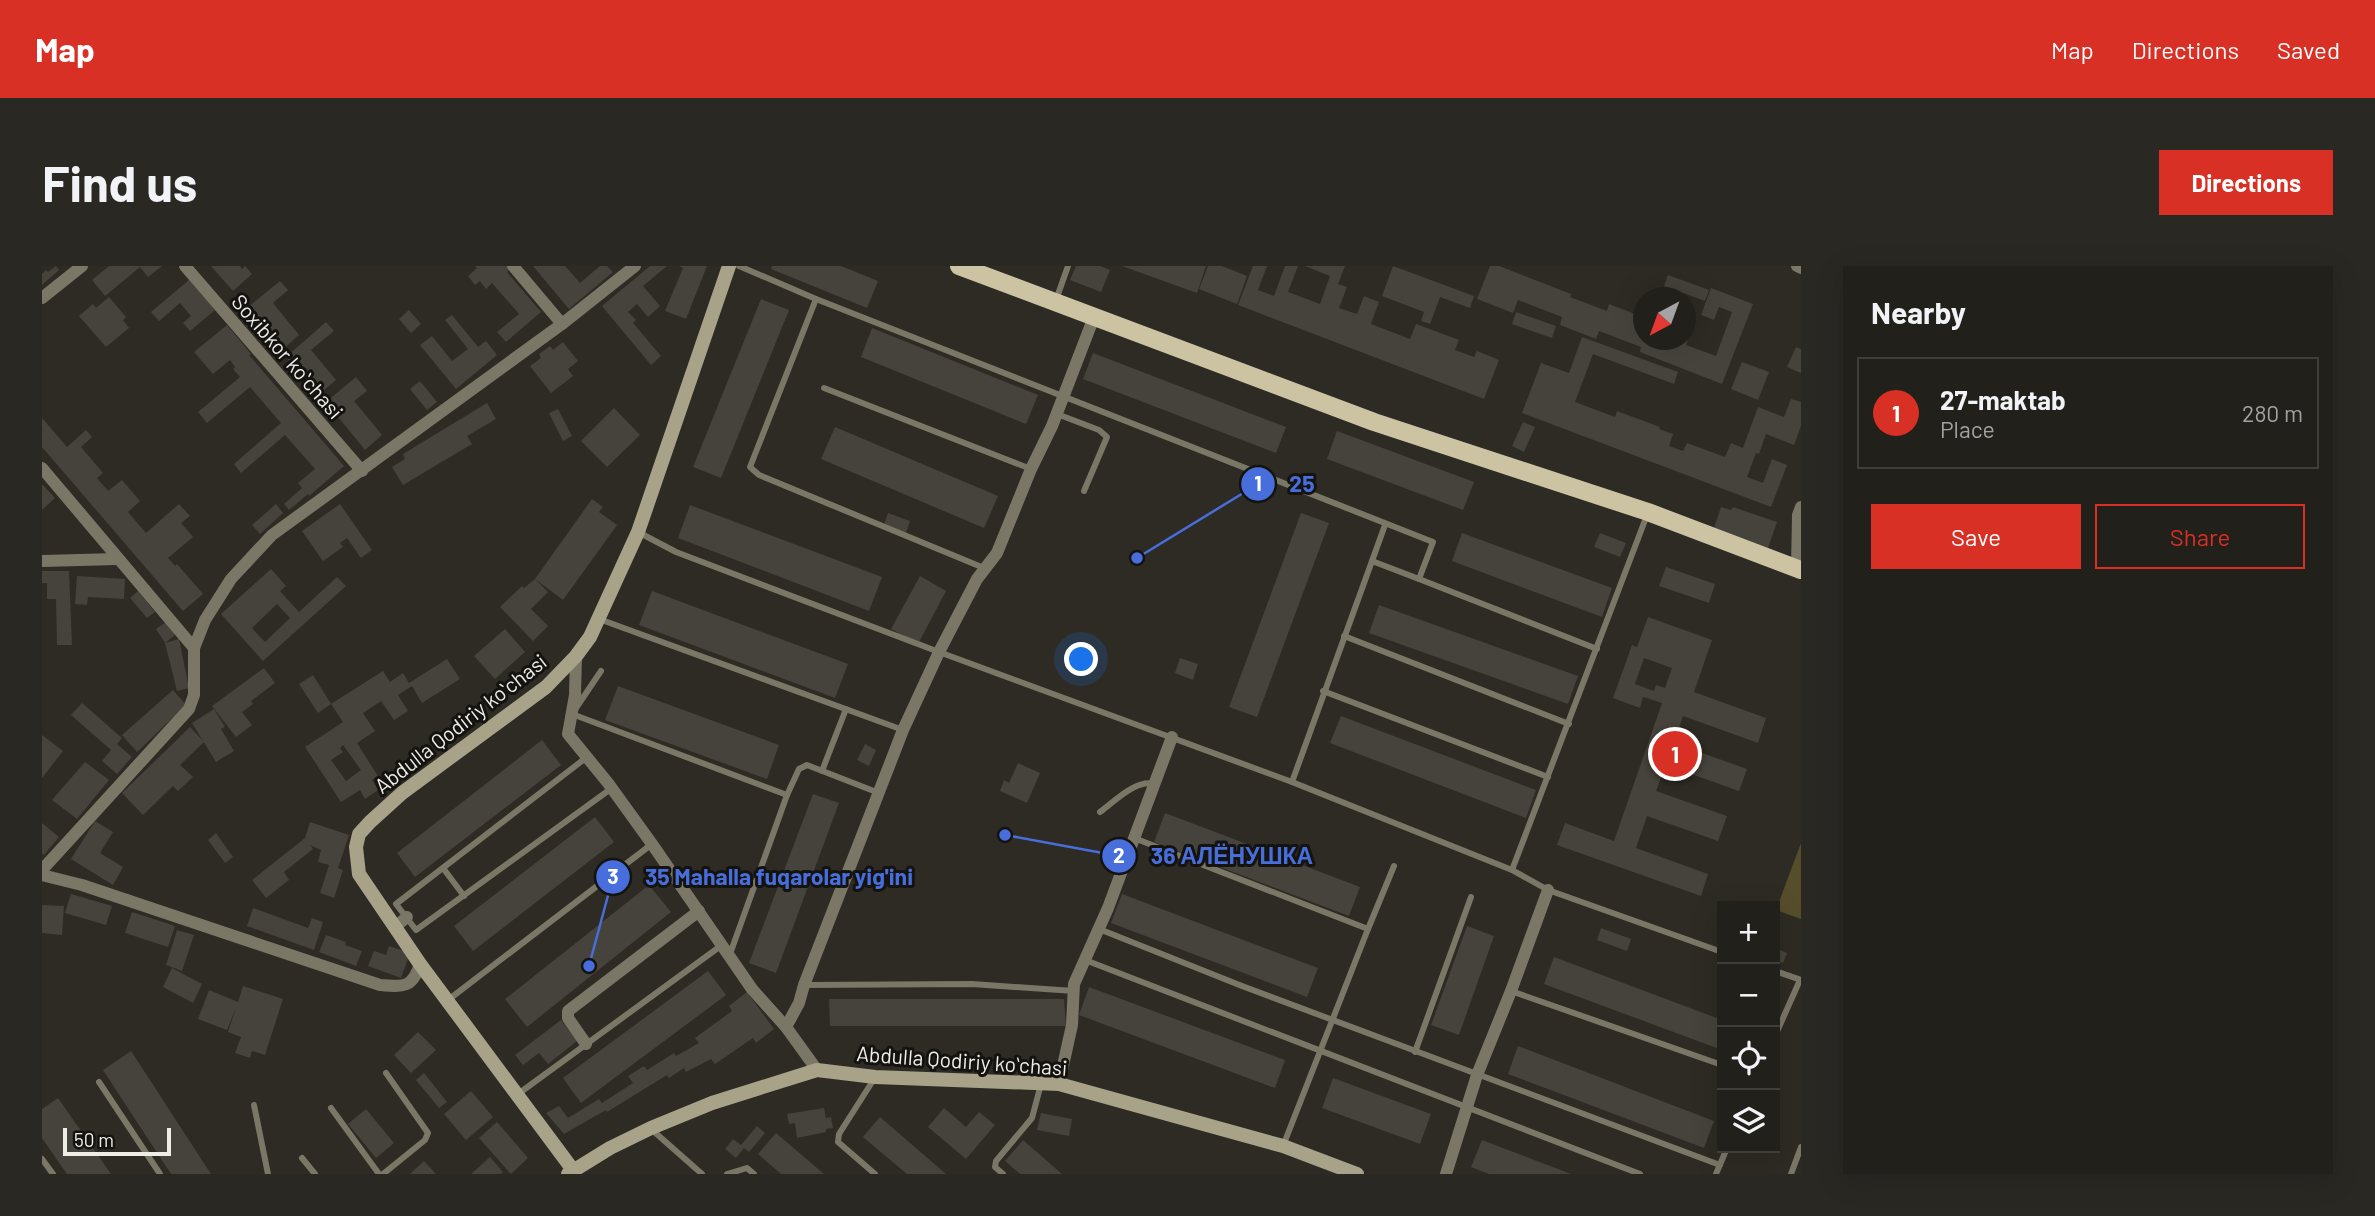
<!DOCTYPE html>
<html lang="en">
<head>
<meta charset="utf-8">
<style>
  :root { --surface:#22201a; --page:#2a2823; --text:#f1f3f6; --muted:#a2a3a2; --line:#3f3e39; --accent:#d93025 }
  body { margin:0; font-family:Barlow,sans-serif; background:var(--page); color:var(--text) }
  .controls { position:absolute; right:21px; bottom:21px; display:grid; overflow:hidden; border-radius:0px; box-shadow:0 7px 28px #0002 }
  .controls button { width:63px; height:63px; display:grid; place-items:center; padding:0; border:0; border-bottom:2px solid var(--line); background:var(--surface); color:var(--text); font:35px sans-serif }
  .compass { position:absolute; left:1591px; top:21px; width:63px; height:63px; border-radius:50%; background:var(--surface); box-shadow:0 7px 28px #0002; rotate:221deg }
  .scale { position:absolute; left:21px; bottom:18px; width:108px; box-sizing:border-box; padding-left:7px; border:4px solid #eeede8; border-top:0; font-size:19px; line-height:24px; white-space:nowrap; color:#eeede8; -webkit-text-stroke:5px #141310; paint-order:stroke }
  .you { position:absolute; left:1040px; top:394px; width:24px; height:24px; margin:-18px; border:5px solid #fff; border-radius:50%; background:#1a73e8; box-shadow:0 0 0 10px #1a73e833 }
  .badge { display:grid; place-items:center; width:46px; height:46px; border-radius:50%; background:var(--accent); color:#fff; font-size:23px; font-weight:700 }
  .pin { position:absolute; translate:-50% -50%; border:4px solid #fff; box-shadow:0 2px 7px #0006 }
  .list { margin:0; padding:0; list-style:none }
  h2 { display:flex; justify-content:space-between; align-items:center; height:91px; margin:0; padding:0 28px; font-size:30px }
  h2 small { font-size:23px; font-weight:400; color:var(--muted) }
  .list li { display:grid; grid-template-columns:46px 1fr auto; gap:21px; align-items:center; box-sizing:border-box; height:112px; margin:0 14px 14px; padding:0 14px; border:2px solid var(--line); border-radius:0px }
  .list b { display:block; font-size:26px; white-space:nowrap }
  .list p { margin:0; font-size:23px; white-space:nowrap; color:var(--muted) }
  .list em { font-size:23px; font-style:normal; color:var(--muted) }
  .actions { display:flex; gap:14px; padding:21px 28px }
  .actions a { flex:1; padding:16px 0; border:2px solid var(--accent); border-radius:0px; text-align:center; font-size:24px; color:var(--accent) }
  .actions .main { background:var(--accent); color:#fff }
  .icon { flex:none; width:38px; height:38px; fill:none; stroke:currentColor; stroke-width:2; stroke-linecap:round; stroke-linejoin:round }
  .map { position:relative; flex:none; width:1759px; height:908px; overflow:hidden; border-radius:0px }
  header { display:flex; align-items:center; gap:42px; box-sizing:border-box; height:98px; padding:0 35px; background:var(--accent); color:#fff }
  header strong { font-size:33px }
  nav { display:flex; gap:38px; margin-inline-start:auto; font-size:24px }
  .intro { display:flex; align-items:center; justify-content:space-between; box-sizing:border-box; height:168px; padding:0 42px }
  h1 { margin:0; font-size:49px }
  .button { padding:18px 32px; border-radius:0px; background:var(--accent); color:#fff; font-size:24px; font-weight:700 }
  main { display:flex; gap:42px; padding:0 42px }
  aside { flex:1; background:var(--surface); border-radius:0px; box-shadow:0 7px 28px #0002 }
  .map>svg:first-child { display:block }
  .green { fill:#564d2b }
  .building { fill:#45433b; fill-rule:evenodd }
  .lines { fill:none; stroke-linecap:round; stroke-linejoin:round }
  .lane { stroke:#7a7767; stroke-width:6 }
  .street { stroke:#7a7767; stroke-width:12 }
  .secondary { stroke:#a8a288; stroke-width:14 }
  .primary { stroke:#cbc3a2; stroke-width:18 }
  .labels { text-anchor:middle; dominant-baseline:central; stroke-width:6; stroke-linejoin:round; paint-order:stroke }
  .street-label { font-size:21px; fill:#eeede8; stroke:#141310 }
  .leader { fill:none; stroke:#476edb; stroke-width:2.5 }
  .callout-dot { fill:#476edb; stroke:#141310; stroke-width:2.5 }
  .mark-label { font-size:21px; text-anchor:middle; font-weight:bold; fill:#fff }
  .callout-label { font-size:23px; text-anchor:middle; font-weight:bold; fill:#476edb; stroke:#141310; stroke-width:6; stroke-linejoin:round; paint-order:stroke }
</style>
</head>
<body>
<header>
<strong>Map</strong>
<nav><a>Map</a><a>Directions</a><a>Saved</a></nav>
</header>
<div class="intro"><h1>Find us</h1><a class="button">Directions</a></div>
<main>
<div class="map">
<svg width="1759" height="908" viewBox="0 0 1759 908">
  <rect width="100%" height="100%" fill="#2d2b23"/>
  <polygon class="green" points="1759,577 1759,653 1734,644"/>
  <g class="building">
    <polygon points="14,0 17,4 0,19 0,8 4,4 6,6"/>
    <polygon points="67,0 120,0 106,11 98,1 63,30 50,14"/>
    <polygon points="169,0 198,0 200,3 203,0 210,8 191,25"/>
    <polygon points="433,0 466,0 468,3 465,6 499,46 464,76 455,66 477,48 450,17 444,23 438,15 433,19 426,10 435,2"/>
    <polygon points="491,0 523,0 538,17 558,0 565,0 571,6 527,43"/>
    <polygon points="608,0 625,0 601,20 618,40 606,51 595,38 586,46 594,54 591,57 619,90 609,99 560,40"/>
    <polygon points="637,0 665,0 644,53 623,45 641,2"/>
    <polygon points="730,0 799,0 836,15 825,42 729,3"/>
    <polygon points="1034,0 1058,0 1068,4 1059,26 1028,14"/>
    <polygon points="1080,0 1164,0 1155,27"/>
    <polygon points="1166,0 1180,0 1205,10 1195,38 1157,23"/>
    <polygon points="1211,0 1225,0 1216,24 1232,30 1243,0 1256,0 1246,26 1278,38 1288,10 1263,0 1303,0 1296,18 1305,21 1297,42 1315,48 1322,30 1337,36 1329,58 1368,73 1374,58 1417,74 1413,84 1432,91 1435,85 1457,94 1442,133 1196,39"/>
    <polygon points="1351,0 1432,30 1428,42 1398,31 1388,58 1379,55 1382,46 1340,30"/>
    <polygon points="1448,0 1457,0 1529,28 1528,31 1565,45 1567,38 1601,51 1601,74 1644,72 1646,73 1644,79 1674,90 1690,46 1677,41 1672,54 1659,49 1669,22 1711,38 1680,118 1598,86 1599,81 1557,65 1554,73 1518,59 1520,51 1476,34 1471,47 1435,33"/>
    <polygon points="1626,9 1667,24 1663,35 1622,20"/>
    <polygon points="147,14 173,44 148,65 141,57 149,50 138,37 117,55 109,46"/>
    <polygon points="238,15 246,24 231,37 257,69 240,84 232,74 229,77 222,68 225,65 205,42"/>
    <polygon points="67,31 84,51 81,54 87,62 64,81 37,50 51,38 54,42"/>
    <polygon points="719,33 747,44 679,212 651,201"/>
    <polygon points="367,44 379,58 369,67 357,53"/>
    <polygon points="1474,46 1514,60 1510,72 1470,58"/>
    <polygon points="410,49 436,81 444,75 455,89 414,123 378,79 390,70 410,95 426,83 403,54"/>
    <polygon points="284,56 292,65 269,84 294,114 275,130 267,121 269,120 244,91"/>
    <polygon points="185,59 209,88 207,89 302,200 267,230 266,228 247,244 242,238 260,222 256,217 273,203 243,169 199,207 192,198 239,157 208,121 165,157 156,146 198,111 191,103 193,101 188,94 171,108 152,86"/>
    <polygon points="830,62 996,129 984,158 819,91"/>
    <polygon points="1540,71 1636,106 1632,118 1551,88 1533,136 1573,151 1575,145 1618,161 1617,163 1631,168 1627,180 1641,185 1645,177 1683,191 1689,177 1701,182 1716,141 1742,151 1749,133 1759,136 1759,160 1752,179 1724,168 1717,188 1714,187 1705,211 1721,217 1730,193 1745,199 1729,241 1480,147 1499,97 1527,107"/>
    <polygon points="521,76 536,95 526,103 531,110 509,127 488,100 499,92 497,88 508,80 511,84"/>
    <polygon points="1754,81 1759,83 1759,107 1745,101"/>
    <polygon points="1051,87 1244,161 1234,187 1041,113"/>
    <polygon points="1700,96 1727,106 1716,134 1689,123"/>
    <polygon points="314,111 325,125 312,135 340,169 323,184 284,136"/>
    <polygon points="378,115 395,136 385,144 368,123"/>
    <polygon points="445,137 454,153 425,170 430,178 361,219 350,201 363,193 361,188"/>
    <polygon points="572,142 598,169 565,201 539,175"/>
    <polygon points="516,143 530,170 521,175 507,147"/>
    <polygon points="0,152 25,181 44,164 50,171 39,181 61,207 55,212 66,225 80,214 98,235 86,246 104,267 137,238 148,250 139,257 151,271 126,292 133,300 135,298 161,328 141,345 0,181"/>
    <polygon points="1481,156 1493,161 1482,186 1470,180"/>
    <polygon points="793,161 956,230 942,262 779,193"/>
    <polygon points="1295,165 1432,216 1421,244 1285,193"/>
    <polygon points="0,218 13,232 0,244"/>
    <polygon points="550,233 561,241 557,246 575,259 521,334 493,313 506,326 489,343 506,360 491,375 458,341 480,320 482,322 493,313"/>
    <polygon points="234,238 241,247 218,268 210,259"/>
    <polygon points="298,238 330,284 319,292 305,272 298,277 301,281 281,295 260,265"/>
    <polygon points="648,239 840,311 827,345 636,272"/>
    <polygon points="1679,241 1689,244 1691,241 1735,256 1726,282 1672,262"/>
    <polygon points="846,247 868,255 864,267 842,259"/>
    <polygon points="1259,247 1287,257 1215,451 1187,441"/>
    <polygon points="1420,267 1570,322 1560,351 1410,295"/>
    <polygon points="1558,267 1584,277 1578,291 1552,281"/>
    <polygon points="1624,301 1673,318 1667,337 1617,320"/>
    <path d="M229 303 244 320 238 325 257 346 295 311 304 320 221 395 179 348ZM235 338 248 352 223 376 210 362Z"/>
    <polygon points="0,305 27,305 30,379 15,379 14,333 5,333 5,317 0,317"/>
    <polygon points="35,310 83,313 82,333 46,331 45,339 33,338"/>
    <polygon points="878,310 904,325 876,378 849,363"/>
    <polygon points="96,325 113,346 105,352 88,332"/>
    <polygon points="610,325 806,398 793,432 597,359"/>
    <polygon points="1337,339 1536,410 1526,438 1327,367"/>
    <path d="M1606 351 1670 374 1652 426 1724 452 1716 477 1641 450 1632 477 1705 503 1697 525 1624 499 1614 525 1685 550 1676 575 1605 550 1594 582 1666 608 1659 630 1515 579 1523 557 1572 575 1620 437 1601 431 1598 442 1571 432 1590 379 1595 381ZM1602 392 1630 402 1623 422 1614 419 1612 425 1593 418Z"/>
    <polygon points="124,356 133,369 123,377 137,373 147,422 135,425 123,377 114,363"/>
    <polygon points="463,363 483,386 453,413 432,390"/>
    <polygon points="1138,392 1156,398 1151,414 1133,407"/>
    <path d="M405 393 418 413 380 437 370 420 356 429 366 445 352 454 339 435 321 447 333 465 315 477 336 510 330 514 336 524 323 533 318 524 299 536 263 481 301 456 289 438 341 405 348 416 361 407 367 417ZM301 479 319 504 304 515 289 494 301 486 298 482Z"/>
    <polygon points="222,402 233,417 209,435 211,438 200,446 210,459 194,471 170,440"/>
    <polygon points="271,409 289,438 276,447 257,418"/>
    <polygon points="576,420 737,479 725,513 563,454"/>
    <polygon points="131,424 144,439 95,486 80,469"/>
    <polygon points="40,437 80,472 75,478 90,491 75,508 60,495 69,484 29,449"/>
    <polygon points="172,443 183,461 179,463 192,485 174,496 150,457"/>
    <polygon points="1299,450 1494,524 1484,552 1288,477"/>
    <polygon points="148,461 162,476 138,499 151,511 136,525 131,520 101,549 80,527"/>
    <polygon points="0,469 21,485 0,512"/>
    <polygon points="500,474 519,499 373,611 355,587"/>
    <polygon points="823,478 834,484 827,500 815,494"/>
    <polygon points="43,496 67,514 35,553 10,534"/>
    <polygon points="976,497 998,507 985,537 958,525 962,514 967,517"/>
    <polygon points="771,528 797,537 734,707 707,697"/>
    <polygon points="1123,547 1318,621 1307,650 1112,576"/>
    <polygon points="553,551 572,576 431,685 412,660"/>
    <polygon points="53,555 71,566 58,587 81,601 71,619 29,593"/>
    <polygon points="268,556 307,569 296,602 301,604 292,632 278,627 287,599 276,596 279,584 268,579 271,583 242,606 247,614 224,632 210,614 263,572"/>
    <polygon points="0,557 17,571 2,589 0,588"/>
    <polygon points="174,567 191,591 183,597 166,574"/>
    <polygon points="607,619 629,646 485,761 463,733"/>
    <polygon points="29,628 70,640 64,659 23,647"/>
    <polygon points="1080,628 1276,702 1265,731 1069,657"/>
    <polygon points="0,639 22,640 20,669 0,667"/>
    <polygon points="211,642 266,662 270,652 281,656 272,684 205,660"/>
    <polygon points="90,646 133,660 126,681 83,667"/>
    <polygon points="1425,660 1452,670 1417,769 1389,759"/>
    <polygon points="1559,662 1589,673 1585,685 1555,674"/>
    <polygon points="135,664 152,669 140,705 124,699"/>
    <polygon points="284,669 304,676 303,679 320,685 314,700 277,686"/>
    <polygon points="347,680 368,687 359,712 326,700 332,685 344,689"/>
    <polygon points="1733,682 1745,687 1741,697 1733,694"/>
    <polygon points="1512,691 1680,754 1680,784 1502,718"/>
    <polygon points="130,702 160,718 151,737 121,721"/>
    <polygon points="666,705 684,729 539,837 521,812"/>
    <polygon points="201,720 241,733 223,789 210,785 208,792 193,787 199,771 186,766 194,742 185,764 156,753 167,724 196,736"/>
    <polygon points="1047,721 1243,794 1233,822 1037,749"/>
    <polygon points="705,726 732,763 714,777 711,772 673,798 669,793 644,806 642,802 627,812 625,809 565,846 564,844 522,868 504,847 517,840 526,852 557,833 560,837 591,817 586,810 602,800 605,804 632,787 634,790 657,777 653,772 690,745 687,740"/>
    <polygon points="787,733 1022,733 1024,760 788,760"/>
    <polygon points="519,754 535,775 506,798 497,787 481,799 473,789"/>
    <polygon points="376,766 394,784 369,807 352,789"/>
    <polygon points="1476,780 1672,855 1662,882 1466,808"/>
    <polygon points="89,785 169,908 129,908 61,804"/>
    <polygon points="382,807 405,836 397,842 374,814"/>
    <polygon points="1291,812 1389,848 1378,878 1280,842"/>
    <polygon points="429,825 451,851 424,874 402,848"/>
    <polygon points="16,832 69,908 25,908 0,872 0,843"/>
    <polygon points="782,842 784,852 789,851 791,862 784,863 784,866 755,872 753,857 747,858 745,848"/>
    <polygon points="902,842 924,861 937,846 953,859 924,893 886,861"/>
    <polygon points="324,843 352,877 334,892 306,858"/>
    <polygon points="999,847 1030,853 1027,870 995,864"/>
    <polygon points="838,851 904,908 865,908 821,871"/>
    <polygon points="455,856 486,892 469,908 437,872"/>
    <polygon points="715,860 723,867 707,886 702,882 694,892 683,883 691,873 699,879"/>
    <polygon points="734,867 782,908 739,908 716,888"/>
    <polygon points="981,874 1020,908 978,908 963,895"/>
    <polygon points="1440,874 1529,908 1447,908 1429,901"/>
    <polygon points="448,891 461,906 459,908 429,908"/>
    <polygon points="382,895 394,908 368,908"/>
  </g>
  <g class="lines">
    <g class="lane">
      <polyline points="697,0 774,33 1391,276 1377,313 1330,295 1250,516"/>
      <polyline points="774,33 708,201 717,209 942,302"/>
      <polyline points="1014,34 1026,0"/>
      <polyline points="782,122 989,203"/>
      <polyline points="1015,148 1057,164 1065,171 1042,225"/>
      <polyline points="596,266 634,286 897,386 1250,516 1470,604 1506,624 1680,686"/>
      <polyline points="1330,295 1343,259"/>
      <polyline points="1377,313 1555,383"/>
      <polyline points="557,353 861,464"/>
      <polyline points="1302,370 1527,458"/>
      <polyline points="559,405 530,448 745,529 688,688"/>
      <polyline points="1281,425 1506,511"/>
      <polyline points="545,491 354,638 374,664 570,522"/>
      <polyline points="780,505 804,443"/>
      <polyline points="745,529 757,503 765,499 837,527"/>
      <path d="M1058 546C1072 536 1094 513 1112 518"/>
      <polyline points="1092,572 1326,663 1241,880"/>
      <polyline points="401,602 422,630"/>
      <polyline points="1470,604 1605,249"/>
      <polyline points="1057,663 1200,720 1678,899"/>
      <polyline points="1326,663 1352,600"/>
      <polyline points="1043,694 1598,908"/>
      <polyline points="1733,705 1759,714"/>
      <polyline points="762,719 930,718 1032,725"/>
      <polyline points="1469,725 1680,799"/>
      <polyline points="406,734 610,578"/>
      <polyline points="1733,770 1758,714"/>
      <polyline points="1373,786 1429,631"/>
      <polyline points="832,813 797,868 796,876 833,908"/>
      <polyline points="57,816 118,908"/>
      <polyline points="476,828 680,679"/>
      <polyline points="212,839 226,908"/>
      <polyline points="289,842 337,908"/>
      <polyline points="609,863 660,908"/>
      <polyline points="260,892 273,908"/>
      <polyline points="0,893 11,908"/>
      <polyline points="341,908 383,874 386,867 344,807"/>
      <polyline points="685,908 705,902 712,908"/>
      <polyline points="961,908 953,901 954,895 990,852 999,818"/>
      <polyline points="1674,908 1685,882"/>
      <polyline points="1749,908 1759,881"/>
    </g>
    <g class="street">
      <polyline points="143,0 320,205"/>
      <polyline points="471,0 520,58"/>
      <polyline points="1755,0 1759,2"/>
      <polyline points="0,32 40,0"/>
      <polyline points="0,202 152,382"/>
      <polyline points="0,295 75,293"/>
      <polyline points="1755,302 1756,249 1759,241"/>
      <polyline points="534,390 533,429 526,468 566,517 610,578 710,723 744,761"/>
      <polyline points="0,604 147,443 152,429 152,382 163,354 189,313 230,269 520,58 593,0"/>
      <path d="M0 609 40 619 338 719C361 721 371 722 378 698"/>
      <polyline points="353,661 365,651"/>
      <polyline points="544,778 526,752 526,745 657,645"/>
      <polyline points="775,804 744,761 757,737 762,719 861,464 897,386 935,313 955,287 989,203 1010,160 1052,51"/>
      <polyline points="1017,818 1030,759 1032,718 1066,642 1130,471"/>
      <polyline points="1404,908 1435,809 1469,725 1506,624"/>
    </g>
    <g class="secondary">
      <polyline points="531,904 378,698 317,608 314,581 317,568 328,556 360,527 504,421 534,390 548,371 596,266 687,0"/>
      <polyline points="526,908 568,882 609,862 670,837 775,804 833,811 1017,818 1241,880 1315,908"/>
    </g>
    <polyline class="primary" points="917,0 1332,156 1606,246 1759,304"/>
  </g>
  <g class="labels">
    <g class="street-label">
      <text transform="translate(246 90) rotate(49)">Soxibkor koʻchasi</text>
      <text transform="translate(418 457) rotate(-38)">Abdulla Qodiriy koʻchasi</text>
      <text transform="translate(920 794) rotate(4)">Abdulla Qodiriy koʻchasi</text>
    </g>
  </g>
  <path class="leader" d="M1095 292L1216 218M963 569L1077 590M547 700L571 611"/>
  <g class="callout-dot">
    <circle cx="1095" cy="292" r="7"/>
    <circle cx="963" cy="569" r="7"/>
    <circle cx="547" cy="700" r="7"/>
    <circle cx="1216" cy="218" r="18"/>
    <circle cx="1077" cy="590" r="18"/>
    <circle cx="571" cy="611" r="18"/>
  </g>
  <g class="mark-label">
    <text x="1216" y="225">1</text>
    <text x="1077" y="597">2</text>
    <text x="571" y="618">3</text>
  </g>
  <g class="callout-label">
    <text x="1260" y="226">25</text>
    <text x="1190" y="598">36 АЛЁНУШКА</text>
    <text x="737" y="619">35 Mahalla fuqarolar yig'ini</text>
  </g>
</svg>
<div class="controls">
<button>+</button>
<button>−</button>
<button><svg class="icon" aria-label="locate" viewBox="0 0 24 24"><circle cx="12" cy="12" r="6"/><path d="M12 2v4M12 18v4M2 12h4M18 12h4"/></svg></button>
<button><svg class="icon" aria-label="layers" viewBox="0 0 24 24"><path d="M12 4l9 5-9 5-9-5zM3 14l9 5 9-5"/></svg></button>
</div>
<svg class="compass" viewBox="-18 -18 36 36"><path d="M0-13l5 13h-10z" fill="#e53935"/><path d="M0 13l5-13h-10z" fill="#a2a3a2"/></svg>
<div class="scale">50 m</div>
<div class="you"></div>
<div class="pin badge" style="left:1633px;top:488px">1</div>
</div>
<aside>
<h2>Nearby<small></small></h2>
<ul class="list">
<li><span class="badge">1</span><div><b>27-maktab</b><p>Place</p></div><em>280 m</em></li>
</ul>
<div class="actions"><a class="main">Save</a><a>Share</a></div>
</aside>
</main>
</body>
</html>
